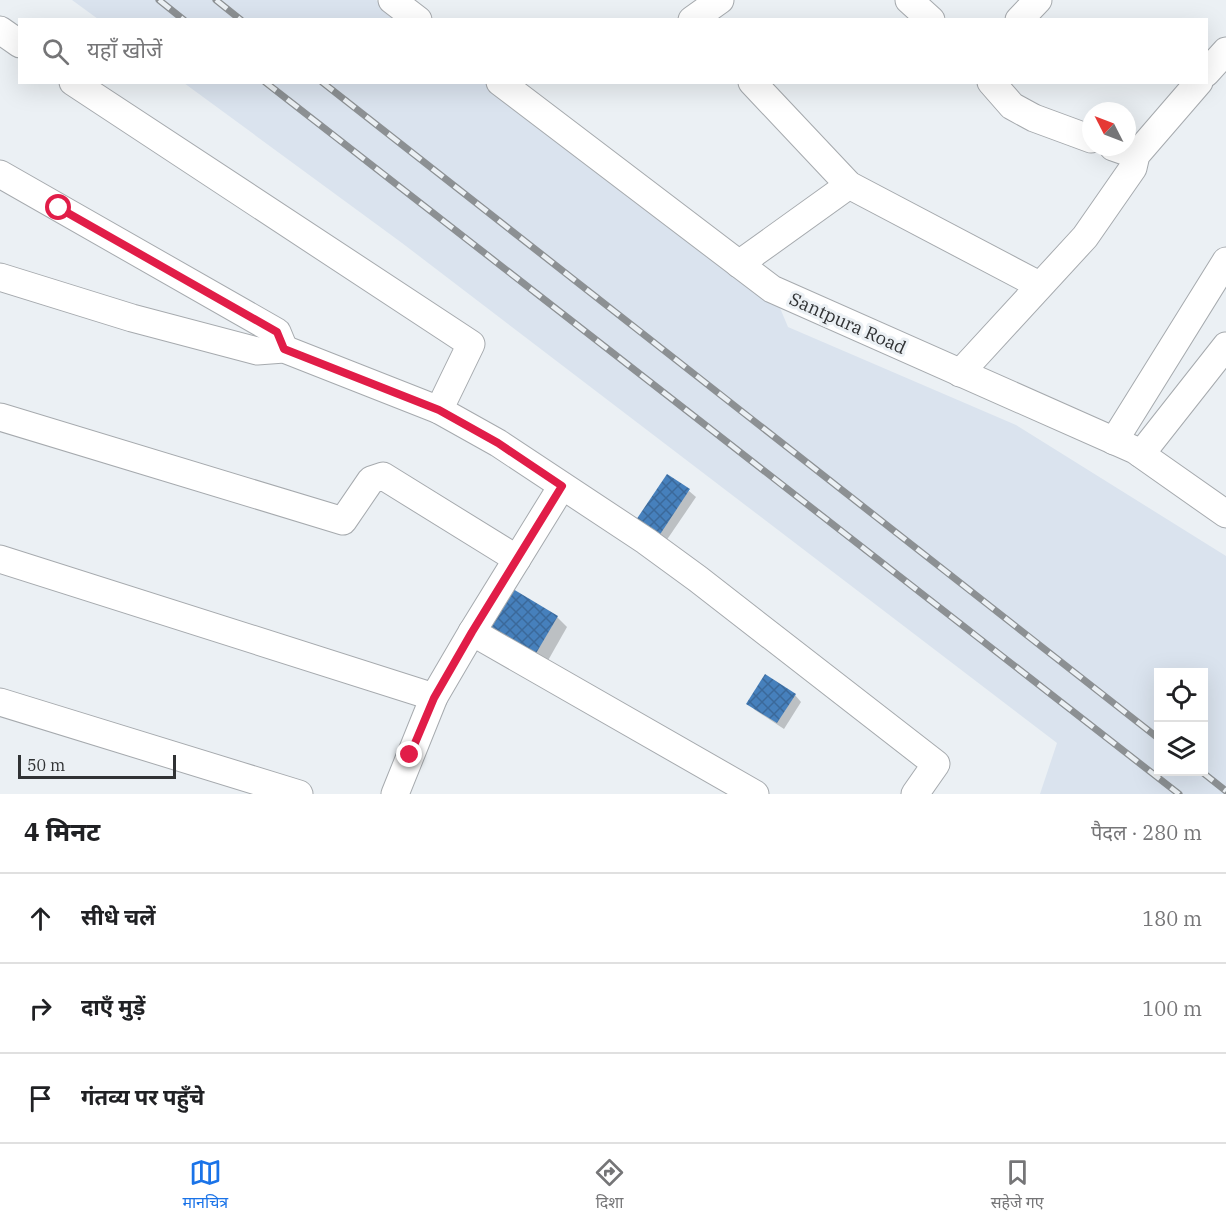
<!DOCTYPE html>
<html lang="hi">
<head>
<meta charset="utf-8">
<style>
  :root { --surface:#fff; --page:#f2f2f2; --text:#202124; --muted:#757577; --line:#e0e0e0; --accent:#1a73e8 }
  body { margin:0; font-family:"IBM Plex Serif","Noto Sans Devanagari",serif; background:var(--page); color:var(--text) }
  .controls { position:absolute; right:18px; bottom:18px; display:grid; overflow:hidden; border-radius:0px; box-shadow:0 6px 24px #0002 }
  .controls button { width:54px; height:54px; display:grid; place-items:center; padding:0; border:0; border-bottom:2px solid var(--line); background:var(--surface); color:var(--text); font:30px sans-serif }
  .compass { position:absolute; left:1082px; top:102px; width:54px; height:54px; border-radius:50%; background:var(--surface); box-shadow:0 6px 24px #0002; rotate:312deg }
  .scale { position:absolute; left:18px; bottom:15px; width:158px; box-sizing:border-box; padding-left:6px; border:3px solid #303234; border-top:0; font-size:16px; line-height:21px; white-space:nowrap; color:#303234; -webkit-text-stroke:4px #ebf0f4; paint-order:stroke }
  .stop { position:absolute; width:18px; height:18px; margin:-14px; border:4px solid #e11d48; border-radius:50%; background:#fff }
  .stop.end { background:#e11d48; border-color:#fff; box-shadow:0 2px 6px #0008 }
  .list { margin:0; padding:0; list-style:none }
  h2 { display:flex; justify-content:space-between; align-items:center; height:78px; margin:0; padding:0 24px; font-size:26px }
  h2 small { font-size:20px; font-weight:400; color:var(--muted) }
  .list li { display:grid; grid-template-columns:39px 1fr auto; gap:18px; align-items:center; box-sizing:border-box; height:90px; padding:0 24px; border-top:2px solid var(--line) }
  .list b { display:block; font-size:22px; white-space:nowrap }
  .list em { font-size:20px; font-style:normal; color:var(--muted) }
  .icon { flex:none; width:33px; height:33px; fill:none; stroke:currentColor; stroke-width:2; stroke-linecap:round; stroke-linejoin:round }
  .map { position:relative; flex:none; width:1226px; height:794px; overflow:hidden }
  .search { position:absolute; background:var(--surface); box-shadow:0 6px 24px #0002; left:18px; right:18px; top:18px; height:66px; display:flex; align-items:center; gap:15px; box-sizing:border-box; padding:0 21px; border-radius:0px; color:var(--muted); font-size:22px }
  .sheet { height:348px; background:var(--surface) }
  nav { display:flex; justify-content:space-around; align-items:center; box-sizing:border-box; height:84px; border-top:2px solid var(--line); background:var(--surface); font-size:16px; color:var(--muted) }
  nav a { display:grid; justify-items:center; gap:3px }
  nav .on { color:var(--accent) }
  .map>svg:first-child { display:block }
  .built { fill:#dae3ee; fill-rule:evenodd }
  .shadow { fill:#0003 }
  .building { fill:url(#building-cross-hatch) }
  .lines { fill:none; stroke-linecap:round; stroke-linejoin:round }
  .minor-casing { stroke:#a6aaae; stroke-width:29 }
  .minor { stroke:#fff; stroke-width:27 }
  .rail-casing { stroke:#8c9093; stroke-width:7 }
  .rail { stroke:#ebf0f4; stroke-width:4.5; stroke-dasharray:14; stroke-linecap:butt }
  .route { stroke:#e11d48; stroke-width:8 }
  .labels { text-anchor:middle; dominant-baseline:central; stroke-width:6; stroke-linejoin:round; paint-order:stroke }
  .street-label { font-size:18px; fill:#303234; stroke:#ebf0f4 }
</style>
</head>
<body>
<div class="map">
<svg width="1226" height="794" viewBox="0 0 1226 794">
  <defs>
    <pattern id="building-cross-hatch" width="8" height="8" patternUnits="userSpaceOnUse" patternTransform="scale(1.5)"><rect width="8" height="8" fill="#4680bc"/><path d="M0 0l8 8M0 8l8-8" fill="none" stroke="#3b699a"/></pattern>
  </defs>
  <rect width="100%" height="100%" fill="#ebf0f4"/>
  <g class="built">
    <polygon points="72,0 376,0 403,19 98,19"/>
    <path d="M184 83H489L772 289 788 327 1016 425 1226 556V794H1040L1057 743 402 243ZM1158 672H1204V772H1158Z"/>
  </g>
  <g class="shadow">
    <polygon points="689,491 696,497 664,544 643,530"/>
    <polygon points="557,617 567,627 546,664 501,637"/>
    <polygon points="795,695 801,702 784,729 755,710 748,703"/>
  </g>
  <g class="building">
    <polygon points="667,474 690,489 657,539 634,523"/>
    <polygon points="513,589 558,616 535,655 489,627"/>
    <polygon points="765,674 796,694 777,723 746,704"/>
  </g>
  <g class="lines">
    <g class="minor-casing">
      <g id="minor">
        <polyline points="392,0 418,20"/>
        <polyline points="909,0 931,20"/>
        <polyline points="692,20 720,0"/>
        <polyline points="1019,20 1038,0"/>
        <polyline points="0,30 20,44"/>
        <polyline points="1206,73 1226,51"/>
        <polyline points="73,82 471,344 439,410"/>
        <polyline points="500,82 772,289 1135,450 1226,514"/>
        <polyline points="752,82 849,185 1039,285"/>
        <polyline points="991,82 1012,106 1034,118 1091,139"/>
        <polyline points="1113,147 1136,155"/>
        <polyline points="0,174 277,332 284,349"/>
        <polyline points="739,264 849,185"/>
        <polyline points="0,277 132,318 257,351 284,349 439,410 498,443 646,541 698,579 936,764 915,794"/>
        <polyline points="960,373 1085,237 1133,168 1136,155 1199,82"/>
        <polyline points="0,417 343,521 371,480 383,476 517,559"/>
        <polyline points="1114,441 1226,261"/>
        <polyline points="1141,454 1226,346"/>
        <polyline points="0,559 434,697"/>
        <polyline points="472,632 755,794"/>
        <polyline points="0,702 299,794"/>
        <polyline points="395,794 434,697 472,632 562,486"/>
      </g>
    </g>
    <use href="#minor" class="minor"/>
    <g class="rail-casing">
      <g id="rail">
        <polyline points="159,0 184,20"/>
        <polyline points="216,0 241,20"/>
        <polyline points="265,82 1179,794"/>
        <polyline points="322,82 1158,738"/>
        <polyline points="1202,772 1226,791"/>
      </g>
    </g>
    <use href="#rail" class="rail"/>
  </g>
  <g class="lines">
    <polyline class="route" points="59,208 277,332 284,349 439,410 498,443 562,486 472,632 434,698 410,755"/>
  </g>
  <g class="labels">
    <g class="street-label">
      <text transform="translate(848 323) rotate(24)">Santpura Road</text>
    </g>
  </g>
</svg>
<div class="controls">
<button><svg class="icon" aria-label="locate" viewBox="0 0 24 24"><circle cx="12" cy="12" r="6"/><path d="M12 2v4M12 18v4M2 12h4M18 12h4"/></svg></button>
<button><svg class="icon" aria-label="layers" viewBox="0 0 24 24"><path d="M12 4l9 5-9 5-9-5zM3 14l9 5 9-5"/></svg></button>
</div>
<svg class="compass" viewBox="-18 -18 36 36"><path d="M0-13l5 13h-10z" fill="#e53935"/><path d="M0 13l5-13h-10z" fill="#757577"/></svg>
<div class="scale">50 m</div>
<div class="stop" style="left:59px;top:208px"></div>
<div class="stop end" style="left:410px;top:755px"></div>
<div class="search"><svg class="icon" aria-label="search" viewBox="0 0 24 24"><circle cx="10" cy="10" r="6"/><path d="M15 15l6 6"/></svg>यहाँ खोजें</div>
</div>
<section class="sheet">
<h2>4 मिनट<small>पैदल · 280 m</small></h2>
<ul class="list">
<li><svg class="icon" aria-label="ahead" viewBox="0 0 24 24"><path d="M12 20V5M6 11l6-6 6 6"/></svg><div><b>सीधे चलें</b></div><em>180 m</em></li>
<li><svg class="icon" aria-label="right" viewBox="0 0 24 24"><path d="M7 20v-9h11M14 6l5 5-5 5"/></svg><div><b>दाएँ मुड़ें</b></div><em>100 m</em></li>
<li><svg class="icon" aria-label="arrive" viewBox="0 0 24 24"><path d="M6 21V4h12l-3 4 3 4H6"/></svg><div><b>गंतव्य पर पहुँचे</b></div></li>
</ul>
</section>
<nav>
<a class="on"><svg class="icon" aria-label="map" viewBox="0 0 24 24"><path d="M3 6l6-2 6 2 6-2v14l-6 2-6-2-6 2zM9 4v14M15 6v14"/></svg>मानचित्र</a>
<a><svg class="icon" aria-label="directions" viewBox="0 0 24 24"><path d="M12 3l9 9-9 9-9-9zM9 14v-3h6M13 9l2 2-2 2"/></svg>दिशा</a>
<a><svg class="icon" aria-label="saved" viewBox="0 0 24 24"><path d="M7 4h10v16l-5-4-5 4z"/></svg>सहेजे गए</a>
</nav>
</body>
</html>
